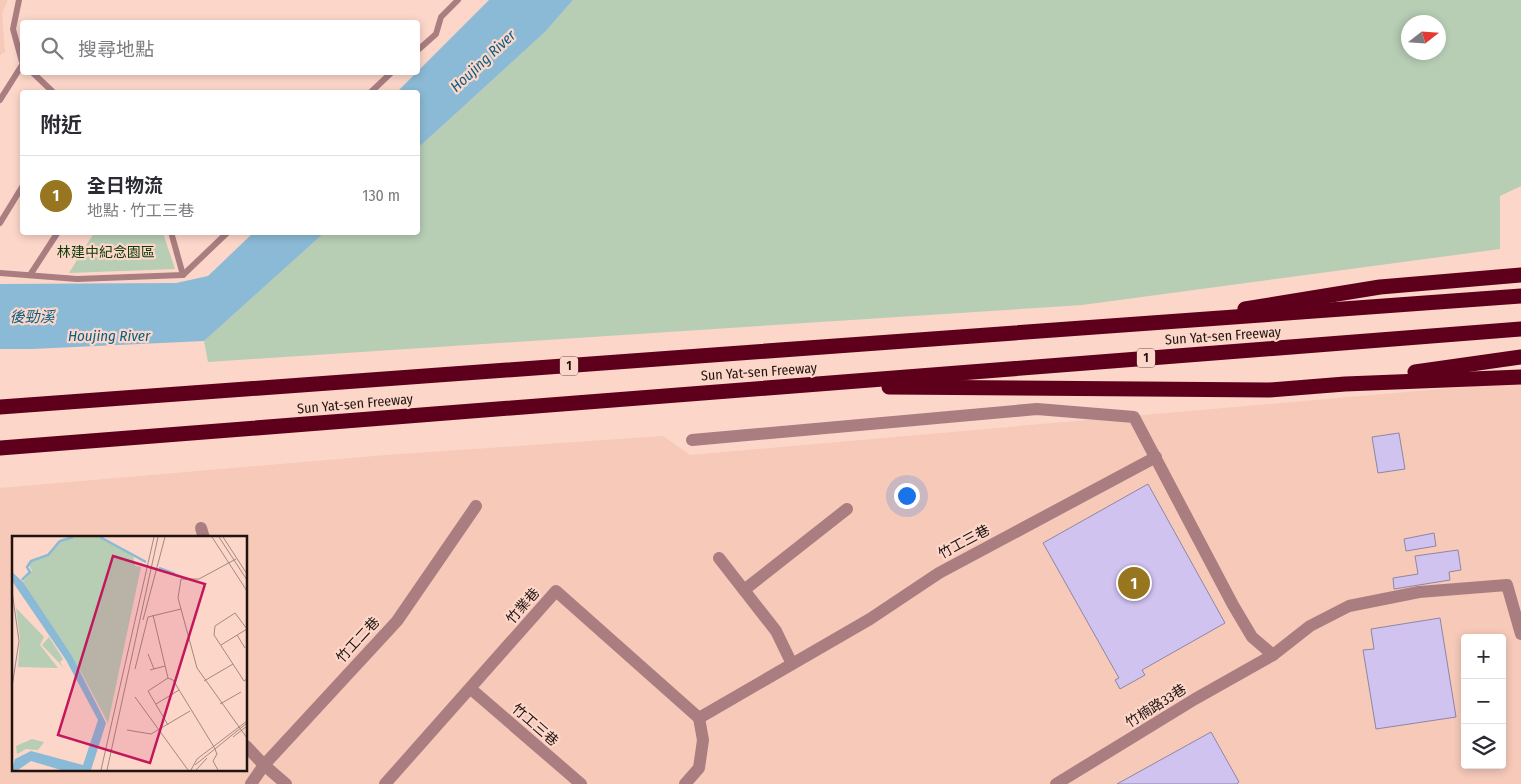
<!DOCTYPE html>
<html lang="zh-TW">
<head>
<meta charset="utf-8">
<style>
  :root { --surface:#fff; --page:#f2f2f3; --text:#2b2b33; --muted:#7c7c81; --line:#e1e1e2; --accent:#987620 }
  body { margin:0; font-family:"Fira Sans Condensed","Noto Sans TC",sans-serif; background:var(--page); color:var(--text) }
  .controls { position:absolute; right:15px; bottom:15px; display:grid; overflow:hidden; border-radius:5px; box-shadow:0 2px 8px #0003 }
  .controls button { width:45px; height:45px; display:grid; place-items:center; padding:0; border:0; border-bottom:1px solid var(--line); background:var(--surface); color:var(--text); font:25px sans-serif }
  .compass { position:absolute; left:1401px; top:15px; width:45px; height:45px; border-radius:50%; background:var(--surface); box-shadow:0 2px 8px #0003; rotate:73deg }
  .you { position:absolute; left:906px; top:495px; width:18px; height:18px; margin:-12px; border:4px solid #fff; border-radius:50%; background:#1a73e8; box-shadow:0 0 0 8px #1a73e833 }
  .badge { display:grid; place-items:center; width:32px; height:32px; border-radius:50%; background:var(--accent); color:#fff; font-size:16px; font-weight:700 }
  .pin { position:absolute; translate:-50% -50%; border:2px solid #fff; box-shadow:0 1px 5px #0006 }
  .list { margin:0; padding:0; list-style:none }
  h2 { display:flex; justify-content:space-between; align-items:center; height:65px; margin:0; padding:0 20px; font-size:21px }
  h2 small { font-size:16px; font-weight:400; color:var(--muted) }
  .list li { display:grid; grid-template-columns:32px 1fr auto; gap:15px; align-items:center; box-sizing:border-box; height:80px; padding:0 20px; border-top:1px solid var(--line) }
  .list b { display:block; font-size:19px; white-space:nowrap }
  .list p { margin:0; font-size:16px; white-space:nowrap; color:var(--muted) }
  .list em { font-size:16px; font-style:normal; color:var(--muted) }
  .icon { flex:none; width:28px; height:28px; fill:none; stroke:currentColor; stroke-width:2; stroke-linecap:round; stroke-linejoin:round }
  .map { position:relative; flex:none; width:1521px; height:784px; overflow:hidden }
  .search { position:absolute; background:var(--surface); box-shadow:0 2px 8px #0003; left:20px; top:20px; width:400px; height:55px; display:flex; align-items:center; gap:12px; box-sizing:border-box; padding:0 18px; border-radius:5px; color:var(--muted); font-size:19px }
  .panel { position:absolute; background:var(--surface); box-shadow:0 2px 8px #0003; left:20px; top:90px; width:400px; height:145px; border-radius:5px }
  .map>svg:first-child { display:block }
  .built { fill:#f6c9b9; fill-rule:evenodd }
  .green { fill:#b7cdb4; fill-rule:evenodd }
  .water { fill:#8bbad6 }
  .building { fill:#d0c3f0; stroke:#8e86a4 }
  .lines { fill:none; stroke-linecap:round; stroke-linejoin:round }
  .service { stroke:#aa7d81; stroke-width:6 }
  .minor { stroke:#aa7d81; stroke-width:12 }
  .motorway { stroke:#5e001c; stroke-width:15 }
  .labels { text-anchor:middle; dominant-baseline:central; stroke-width:4.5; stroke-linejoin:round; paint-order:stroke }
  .shield { fill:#fcd6c9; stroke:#634e48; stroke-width:1 }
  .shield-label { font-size:12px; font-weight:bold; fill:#211410 }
  .park-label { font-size:14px; fill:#0b3b08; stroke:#fcd6c9 }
  .street-label { font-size:14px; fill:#211410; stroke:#fcd6c9 }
  .water-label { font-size:15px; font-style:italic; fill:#095f84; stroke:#fcd6c9 }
  .inset-river { fill:none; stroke:#8bbad6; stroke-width:2.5 }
  .inset-road { fill:none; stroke:#a4887f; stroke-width:1 }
  .view { fill:#c2185b; fill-opacity:0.15; stroke:#c2185b; stroke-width:2.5 }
  .inset-edge { fill:none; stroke:#211410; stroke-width:2.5 }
</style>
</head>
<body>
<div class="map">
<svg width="1521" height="784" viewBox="0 0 1521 784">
  <rect width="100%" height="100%" fill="#fcd6c9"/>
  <g class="built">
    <polygon points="0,0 8,0 2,13 5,52 0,55"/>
    <path d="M1521 382V784H0V488L386 455 663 436 690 455ZM14 538H246V770H14ZM1465 638H1502V765H1465Z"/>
  </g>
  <g class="green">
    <path d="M573 0H1521V186L1500 196V249L1082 305 208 362 204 341 324 233 418 232V148L545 32ZM1408 22H1438V52H1408Z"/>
    <polygon points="94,233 163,233 175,269 69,273"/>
  </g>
  <g class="water">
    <polygon points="489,0 573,0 545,32 418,148 418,92 397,92"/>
    <polygon points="253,233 324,233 204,341 32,349 0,349 0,284 176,283 208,276"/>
  </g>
  <g class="building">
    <polygon points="1399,433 1405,469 1378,473 1372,437"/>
    <polygon points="1148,484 1225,623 1142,670 1145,675 1120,689 1115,680 1119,678 1043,543"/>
    <polygon points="1434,533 1436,546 1406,551 1404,539"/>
    <polygon points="1458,550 1461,570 1449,572 1450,580 1394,589 1393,578 1418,574 1415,556"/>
    <polygon points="1440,618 1456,717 1376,729 1363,650 1374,649 1371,629"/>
    <polygon points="1211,732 1239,782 1237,784 1117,784"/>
  </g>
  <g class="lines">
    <g class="service">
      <polyline points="19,0 13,29 22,62"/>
      <polyline points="418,50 436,34 441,17 458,0"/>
      <polyline points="32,72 53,92"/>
      <polyline points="371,92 392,72"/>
      <polyline points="0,100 22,65"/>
      <polyline points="0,223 22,187"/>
      <polyline points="171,232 183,275"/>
      <polyline points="0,273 77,279 183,275 228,232"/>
      <polyline points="30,275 58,232"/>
    </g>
    <g class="minor">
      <polyline points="692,440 1037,409 1134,417 1233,605 1252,637 1273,655 1310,626 1349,606 1419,592 1507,585 1521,634"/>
      <polyline points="201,528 204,538"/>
      <polyline points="719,558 776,631 792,664"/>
      <polyline points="744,590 847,509"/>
      <polyline points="471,689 581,784"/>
      <polyline points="699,718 870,619 939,573 1156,457"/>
      <polyline points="246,746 264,765 286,784"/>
      <polyline points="251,784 264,765 397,621 476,506"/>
      <polyline points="385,784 556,591 699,718"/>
      <polyline points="685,784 699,768 703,740 699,718"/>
      <polyline points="1056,784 1195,699 1273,655"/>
    </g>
    <g class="motorway">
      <polyline points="1245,309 1380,287 1521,275"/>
      <polyline points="1415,372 1521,357"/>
      <polyline points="889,387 1269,390 1345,384 1521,377"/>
      <polyline points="0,407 1521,296"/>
      <polyline points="0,448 1521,329"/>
    </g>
  </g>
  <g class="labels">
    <g class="shield">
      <rect x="1137" y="348.5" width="18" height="19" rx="4"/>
      <rect x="560" y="356.5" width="18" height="19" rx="4"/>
    </g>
    <g class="shield-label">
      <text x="1146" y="358">1</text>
      <text x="569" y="366">1</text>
    </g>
    <g class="park-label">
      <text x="106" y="252">林建中紀念園區</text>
    </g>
    <g class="street-label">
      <text transform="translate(1223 336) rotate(-4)">Sun Yat-sen Freeway</text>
      <text transform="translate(759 372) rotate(-4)">Sun Yat-sen Freeway</text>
      <text transform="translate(355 404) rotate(-5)">Sun Yat-sen Freeway</text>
      <text transform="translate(964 542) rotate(-28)">竹工三巷</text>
      <text transform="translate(523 606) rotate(-49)">竹業巷</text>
      <text transform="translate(358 640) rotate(-47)">竹工二巷</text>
      <text transform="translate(1156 706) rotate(-32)">竹楠路33巷</text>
      <text transform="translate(535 725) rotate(41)">竹工三巷</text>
    </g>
    <g class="water-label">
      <text transform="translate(483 61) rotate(-43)">Houjing River</text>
      <text x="32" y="317">後勁溪</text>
      <text x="109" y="336">Houjing River</text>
    </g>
  </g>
  <g transform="translate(12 536)">
    <rect width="235" height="235" fill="#fcd6c9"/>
    <path d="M60 1H87L121 19 123 30 129 31 96 187 69 136 11 46 20 35 16 27 35 20 46 5ZM4 72 32 101 28 109 46 132 6 131 8 103ZM37 101 51 123 48 126 52 132 30 109ZM20 203 32 206 26 214 14 213 5 218 4 210Z" fill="#b7cdb4"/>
    <path d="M0 36 11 46 60 120 94 187 79 234H49L19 225 6 234H0L3 223 19 215 71 229 86 184 54 124 0 45Z" fill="#8bbad6"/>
    <path class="inset-river" d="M88 1 134 26M147 32 163 38M10 44 18 36 15 31 19 25 36 19 48 5 61 1"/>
    <path class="inset-road" d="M200 1 235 55M207 1 235 44M211 1 235 38M0 55 7 105 0 151M169 73 185 132 235 202M0 79V128M141 79 156 142M131 84 153 1M235 93 223 77 203 90 202 99 232 145 235 143M225 99 233 112M209 109 235 93M136 118 142 133M123 133 136 81 169 73 166 62 169 43H187L224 23M138 134 153 130M156 142 161 144 202 211 205 218 201 225 206 234M156 142 136 155 156 189M192 145 221 128M123 161 176 234M144 168 167 154M208 168 229 156M115 194 139 198 178 175M221 201 235 190M183 229 235 187M89 234 142 1M95 234 146 1M179 234 185 223 235 185M184 234 195 222"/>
    <path class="view" d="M101 20 193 48 138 227 46 199Z"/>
    <rect width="235" height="235" class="inset-edge"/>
  </g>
</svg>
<div class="controls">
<button>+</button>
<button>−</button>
<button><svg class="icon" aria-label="layers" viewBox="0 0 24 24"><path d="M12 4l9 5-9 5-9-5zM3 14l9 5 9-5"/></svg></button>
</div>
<svg class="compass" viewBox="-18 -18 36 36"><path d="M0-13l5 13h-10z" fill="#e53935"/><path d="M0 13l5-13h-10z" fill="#7c7c81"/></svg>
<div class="you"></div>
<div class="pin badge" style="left:1134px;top:583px">1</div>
<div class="search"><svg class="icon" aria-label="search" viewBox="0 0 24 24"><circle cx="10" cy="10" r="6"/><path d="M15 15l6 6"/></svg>搜尋地點</div>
<section class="panel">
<h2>附近<small></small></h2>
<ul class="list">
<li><span class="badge">1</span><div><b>全日物流</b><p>地點 · 竹工三巷</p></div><em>130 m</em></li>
</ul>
</section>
</div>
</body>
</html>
